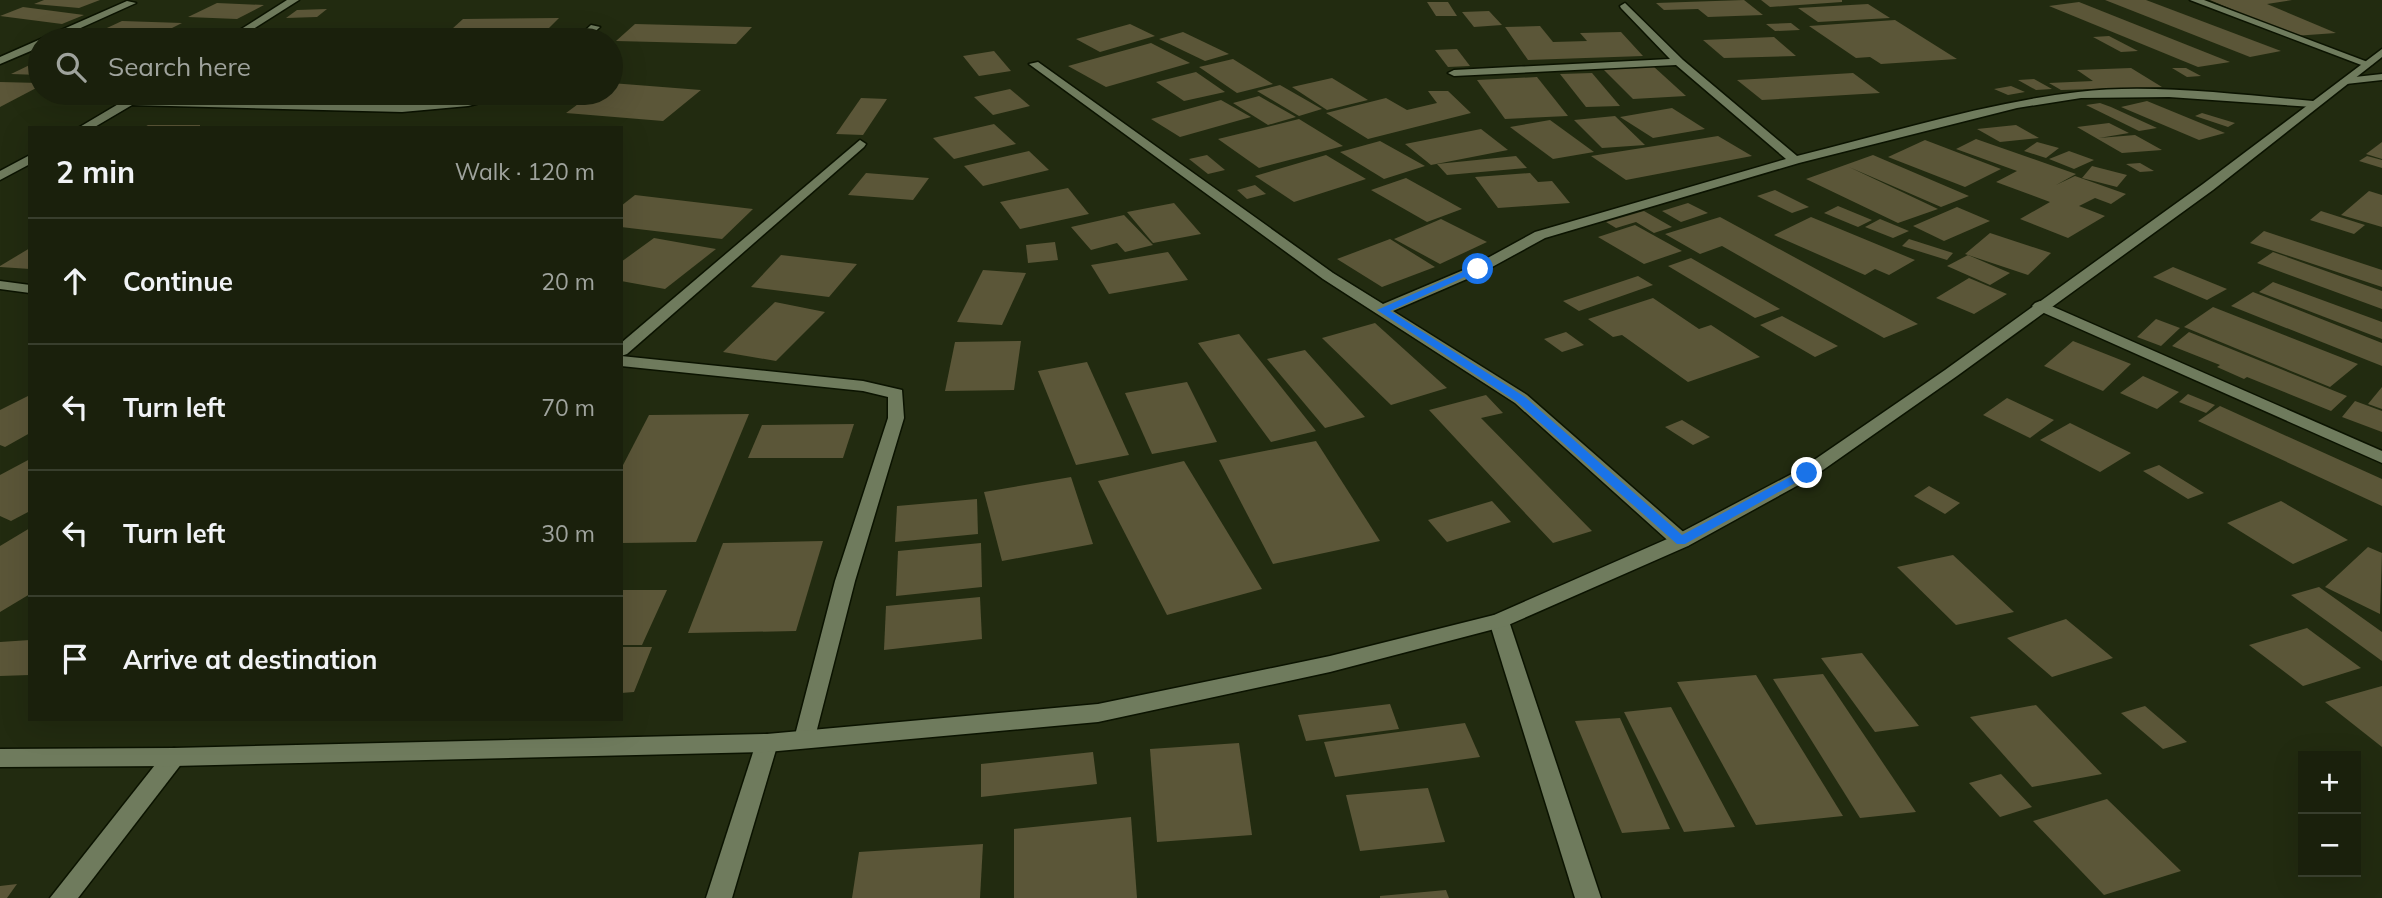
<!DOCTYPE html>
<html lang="en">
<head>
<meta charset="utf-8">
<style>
  :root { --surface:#1a200c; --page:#232815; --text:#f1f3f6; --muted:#9fa39d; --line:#383e2d }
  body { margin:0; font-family:Mulish,sans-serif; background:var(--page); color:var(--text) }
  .controls { position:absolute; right:21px; bottom:21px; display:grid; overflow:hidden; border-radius:0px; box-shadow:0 7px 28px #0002 }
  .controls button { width:63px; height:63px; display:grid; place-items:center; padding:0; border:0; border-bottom:2px solid var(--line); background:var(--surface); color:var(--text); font:35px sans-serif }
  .stop { position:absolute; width:21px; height:21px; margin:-16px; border:5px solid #1a73e8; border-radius:50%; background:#fff }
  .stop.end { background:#1a73e8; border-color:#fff; box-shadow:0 2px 7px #0008 }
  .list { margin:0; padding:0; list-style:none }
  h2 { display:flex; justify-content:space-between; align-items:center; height:91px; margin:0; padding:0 28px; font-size:30px }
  h2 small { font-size:23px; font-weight:400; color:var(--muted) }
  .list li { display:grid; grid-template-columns:46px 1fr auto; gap:21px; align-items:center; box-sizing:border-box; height:126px; padding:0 28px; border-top:2px solid var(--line) }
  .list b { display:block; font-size:26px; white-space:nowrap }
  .list em { font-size:23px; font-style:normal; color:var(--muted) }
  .icon { flex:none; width:38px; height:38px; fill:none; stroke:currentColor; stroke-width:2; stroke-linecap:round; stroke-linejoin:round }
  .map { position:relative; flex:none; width:2382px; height:898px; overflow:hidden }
  .search { position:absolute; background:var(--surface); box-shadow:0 7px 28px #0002; left:28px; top:28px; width:595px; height:77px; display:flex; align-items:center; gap:18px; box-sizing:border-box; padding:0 24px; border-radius:38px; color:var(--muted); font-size:26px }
  .panel { position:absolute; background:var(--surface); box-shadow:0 7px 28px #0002; left:28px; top:126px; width:595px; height:595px; border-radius:0px }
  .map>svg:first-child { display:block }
  .building { fill:#5b5638 }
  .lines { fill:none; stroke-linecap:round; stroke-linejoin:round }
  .minor-casing { stroke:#0b1300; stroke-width:3 }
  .tertiary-casing { stroke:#0b1300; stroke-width:3 }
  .minor { fill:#6f7b5d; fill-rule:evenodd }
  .tertiary { fill:#6f7b5d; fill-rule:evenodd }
  .route { fill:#1a73e8 }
</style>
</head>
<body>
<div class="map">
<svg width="2382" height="898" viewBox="0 0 2382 898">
  <rect width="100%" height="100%" fill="#222b10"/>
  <g class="building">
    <polygon points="44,0 100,0 79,8 34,4"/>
    <polygon points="1744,0 1763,15 1708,17 1698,9 1664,10 1656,3"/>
    <polygon points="1761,0 1842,0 1842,2 1770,7"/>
    <polygon points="2105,0 2146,0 2281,51 2250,57"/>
    <polygon points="2210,0 2292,0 2267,4 2336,33 2294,36"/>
    <polygon points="1427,2 1448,2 1457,16 1436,16"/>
    <polygon points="2079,2 2230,62 2198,67 2049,6"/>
    <polygon points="217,3 264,5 237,19 188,17"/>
    <polygon points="1868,4 1890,18 1818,22 1798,8"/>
    <polygon points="23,7 84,15 62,24 0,16"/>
    <polygon points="327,9 317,17 286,18 297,10"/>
    <polygon points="1489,11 1502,25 1474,27 1462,12"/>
    <polygon points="559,18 540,37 442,38 463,19"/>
    <polygon points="1895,20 1957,59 1881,64 1870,57 1856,58 1809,26"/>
    <polygon points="122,21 182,23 148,40 81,40"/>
    <polygon points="1791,23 1800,30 1775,31 1766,24"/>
    <polygon points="635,24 752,27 736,44 616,41"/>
    <polygon points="1130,24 1155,36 1100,52 1076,39"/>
    <polygon points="1540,26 1553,42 1587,41 1580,33 1621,32 1643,56 1528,60 1505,27"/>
    <polygon points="1183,32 1229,54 1205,61 1159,39"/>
    <polygon points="2109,36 2138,51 2121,52 2093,37"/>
    <polygon points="1774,37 1796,56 1724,58 1703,40"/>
    <polygon points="1151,43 1190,63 1106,87 1068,66"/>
    <polygon points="1457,49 1470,66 1448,67 1435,50"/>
    <polygon points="994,51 1011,71 979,76 963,56"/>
    <polygon points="1233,59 1273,84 1237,93 1199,67"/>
    <polygon points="40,60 40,75 11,74"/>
    <polygon points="1653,66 1686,96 1633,99 1603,69"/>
    <polygon points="2131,68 2162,87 2061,90 2049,83 2093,81 2077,70"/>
    <polygon points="2172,68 2186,68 2201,76 2187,77"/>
    <polygon points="1196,72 1225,92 1184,101 1156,82"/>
    <polygon points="1592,73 1620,106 1586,107 1560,74"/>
    <polygon points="1853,73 1880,93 1762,100 1737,80"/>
    <polygon points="1537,77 1568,116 1505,119 1477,80"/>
    <polygon points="1332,78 1368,100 1327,110 1292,87"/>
    <polygon points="2034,79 2052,89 2036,90 2018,80"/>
    <polygon points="0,82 40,83 40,86 0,107"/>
    <polygon points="611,83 701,90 663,121 566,113 593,93 611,93"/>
    <polygon points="1280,85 1322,109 1299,116 1257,91"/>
    <polygon points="2011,86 2025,92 2008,95 1994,89"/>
    <polygon points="1010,89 1030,106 993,115 974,97"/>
    <polygon points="1428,91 1448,91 1471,113 1368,139 1326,113 1386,98 1407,110 1437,103"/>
    <polygon points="564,93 586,93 573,103 553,101"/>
    <polygon points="1259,96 1296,117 1268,125 1233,103"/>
    <polygon points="861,98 887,99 863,135 836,134"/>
    <polygon points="1221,100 1251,117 1180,137 1151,119"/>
    <polygon points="2147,101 2225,133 2199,140 2121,107"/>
    <polygon points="2100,103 2111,107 2157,128 2139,131 2086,105"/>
    <polygon points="1672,108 1705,129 1653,138 1620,117"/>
    <polygon points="2202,113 2235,123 2228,127 2195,116"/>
    <polygon points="1615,116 1645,145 1602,148 1574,120"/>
    <polygon points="1299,119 1343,146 1259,168 1218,139"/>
    <polygon points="1550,120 1594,152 1553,159 1510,127"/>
    <polygon points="2109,123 2129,133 2099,138 2135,135 2162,150 2122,153 2077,127"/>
    <polygon points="994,124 1016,144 954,159 933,138"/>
    <polygon points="148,125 200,125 200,128 143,128"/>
    <polygon points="2016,125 2039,138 2000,142 1977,129"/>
    <polygon points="1481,129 1508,150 1431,165 1405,144"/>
    <polygon points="1718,136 1752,156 1626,180 1591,156"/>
    <polygon points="1976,139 2076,174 2056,185 2075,176 2126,194 2111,204 2095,198 2079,206 2105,216 2068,238 2020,219 2050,202 1996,182 2017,171 1956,149"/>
    <polygon points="1925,140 2001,169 1965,187 1888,157"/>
    <polygon points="1380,141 1425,166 1384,179 1340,152"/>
    <polygon points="2037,142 2059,148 2046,158 2024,151"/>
    <polygon points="2382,142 2382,159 2366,154"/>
    <polygon points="1029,151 1049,170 983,186 964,166"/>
    <polygon points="2069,151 2094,160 2074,169 2049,159"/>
    <polygon points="1207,155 1225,170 1208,174 1189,159"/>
    <polygon points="1326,155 1366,179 1294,202 1255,176"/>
    <polygon points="1873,155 1969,196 1941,207 1849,167 1938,209 1898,223 1806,179"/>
    <polygon points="1516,156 1527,168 1447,175 1437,164"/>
    <polygon points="2367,156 2382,160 2382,168 2359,161"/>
    <polygon points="2140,163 2154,171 2140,172 2126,164"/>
    <polygon points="2092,166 2127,175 2117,187 2082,178"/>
    <polygon points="866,173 929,178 913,200 848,195"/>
    <polygon points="1530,173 1538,182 1552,181 1570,203 1498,208 1475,177"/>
    <polygon points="1406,178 1462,209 1427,222 1371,190"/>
    <polygon points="1255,185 1266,194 1247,199 1237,190"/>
    <polygon points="1068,188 1089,214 1020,229 1000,202"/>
    <polygon points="1775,190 1809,207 1792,213 1757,196"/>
    <polygon points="2369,191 2382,195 2382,227 2341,215"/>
    <polygon points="635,195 753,209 722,239 621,227 621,206"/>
    <polygon points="1174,203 1201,234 1153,243 1127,212"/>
    <polygon points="1688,203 1708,213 1681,222 1662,211"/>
    <polygon points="1838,206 1872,220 1858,227 1824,213"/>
    <polygon points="1957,207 1990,221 1944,241 1913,226"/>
    <polygon points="1644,211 1672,227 1654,233 1636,222 1616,228 1606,222"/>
    <polygon points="2321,211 2365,225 2354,234 2310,220"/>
    <polygon points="1124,215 1153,245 1125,252 1117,243 1091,250 1071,227"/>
    <polygon points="1720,217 1918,324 1884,338 1722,246 1700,254 1665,234"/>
    <polygon points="1811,217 1915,260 1889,275 1875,269 1865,275 1774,235"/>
    <polygon points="1441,219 1487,242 1440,264 1394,239"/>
    <polygon points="1880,219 1909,231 1893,238 1865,227"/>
    <polygon points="1635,225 1682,251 1644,264 1598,237"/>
    <polygon points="2264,231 2382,270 2382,287 2250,243"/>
    <polygon points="1990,233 2051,253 2028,275 1965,254"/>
    <polygon points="654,238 716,249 665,289 621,281 621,262"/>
    <polygon points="1390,239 1435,267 1382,287 1337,259"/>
    <polygon points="1909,239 1953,253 1947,260 1902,246"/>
    <polygon points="1055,242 1058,260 1028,263 1026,245"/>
    <polygon points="30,248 30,269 0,267 0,266"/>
    <polygon points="1168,252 1188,280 1109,294 1091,265"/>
    <polygon points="2273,252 2382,291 2382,309 2257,263"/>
    <polygon points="781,255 857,264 829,297 751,287"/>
    <polygon points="1968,255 2010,273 1990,285 1947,266"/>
    <polygon points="1691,258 1780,309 1755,318 1668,266"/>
    <polygon points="2173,267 2227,289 2207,300 2153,277"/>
    <polygon points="983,270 1026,273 1002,325 957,322"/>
    <polygon points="1638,276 1653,285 1579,311 1563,301"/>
    <polygon points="1969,278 2007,294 1974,314 1936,298"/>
    <polygon points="2273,282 2382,322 2382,339 2259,292"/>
    <polygon points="2253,292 2382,343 2382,366 2231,306"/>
    <polygon points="1653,298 1699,329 1711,325 1760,357 1688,382 1622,335 1613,337 1588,319"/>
    <polygon points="775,302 825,312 776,361 723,352"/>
    <polygon points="2213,307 2358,364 2330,387 2184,327"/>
    <polygon points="1782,316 1838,346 1815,357 1760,325"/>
    <polygon points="2156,319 2180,328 2161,346 2137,337"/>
    <polygon points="1375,323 1447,388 1391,405 1322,338"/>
    <polygon points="1566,332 1584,345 1562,352 1544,339"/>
    <polygon points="2189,332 2347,396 2331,411 2247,377 2244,379 2217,367 2220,365 2172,346"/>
    <polygon points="1239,334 1316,431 1271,442 1198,343"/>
    <polygon points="1021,341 1014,390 945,391 955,342"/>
    <polygon points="2073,341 2131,364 2103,391 2044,366"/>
    <polygon points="1305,350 1365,417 1325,428 1267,359"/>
    <polygon points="1087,362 1129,455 1076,465 1038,371"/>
    <polygon points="2143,376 2179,392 2157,409 2120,393"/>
    <polygon points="1187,382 1217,442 1152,454 1125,393"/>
    <polygon points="2382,387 2382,409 2368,404"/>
    <polygon points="2188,394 2215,405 2206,413 2179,402"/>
    <polygon points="30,395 30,433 5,447 0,445 0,410"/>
    <polygon points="1486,395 1503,413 1481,418 1592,531 1553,543 1429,410"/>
    <polygon points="2007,398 2054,420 2030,438 1983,415"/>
    <polygon points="2355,401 2382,411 2382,432 2342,417"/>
    <polygon points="2220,406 2382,479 2382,506 2198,421"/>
    <polygon points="749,414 696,542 621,543 621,469 649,415"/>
    <polygon points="1682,420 1710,437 1693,445 1665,427"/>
    <polygon points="2070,423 2131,453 2100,472 2040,440"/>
    <polygon points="854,424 843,458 748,458 762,425"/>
    <polygon points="1316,441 1380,541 1273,564 1219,460"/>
    <polygon points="30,459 30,511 11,521 0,516 0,475"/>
    <polygon points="1184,461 1262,589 1167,615 1098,481"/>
    <polygon points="2159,465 2204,493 2188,499 2143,471"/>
    <polygon points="1071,477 1093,544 1002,561 984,492"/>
    <polygon points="1929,486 1960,503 1945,514 1914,496"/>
    <polygon points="977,499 978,534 895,542 897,506"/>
    <polygon points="1492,501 1511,522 1447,542 1428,520"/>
    <polygon points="2281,501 2348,540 2293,564 2227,523"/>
    <polygon points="30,528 30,594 0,612 0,546"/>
    <polygon points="823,541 796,631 688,633 723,543"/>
    <polygon points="981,543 982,587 896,596 898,551"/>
    <polygon points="2368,547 2382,553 2380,614 2325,587"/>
    <polygon points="1953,555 2014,612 1956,625 1897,567"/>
    <polygon points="2319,587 2382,632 2382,661 2291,595"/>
    <polygon points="621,590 667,590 642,645 621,645"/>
    <polygon points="980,597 982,639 884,650 886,606"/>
    <polygon points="2066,619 2113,658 2052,677 2007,638"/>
    <polygon points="2307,628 2361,668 2303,686 2249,645"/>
    <polygon points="30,640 30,675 0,676 0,642"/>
    <polygon points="621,647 652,647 634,692 621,693"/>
    <polygon points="1862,653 1919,726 1875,732 1821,658"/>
    <polygon points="1823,674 1916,812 1860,818 1773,679"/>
    <polygon points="1756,675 1843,816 1756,825 1677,682"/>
    <polygon points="2382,686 2382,747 2325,702"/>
    <polygon points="1390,704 1399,729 1306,741 1298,715"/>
    <polygon points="2036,705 2102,774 2032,787 1970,717"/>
    <polygon points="2145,706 2187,742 2163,749 2121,713"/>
    <polygon points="1671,707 1735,827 1684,832 1624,712"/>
    <polygon points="1620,718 1670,829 1622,833 1575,721"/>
    <polygon points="1465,723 1480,757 1335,777 1324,742"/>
    <polygon points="1239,743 1252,835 1157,842 1150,749"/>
    <polygon points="1093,752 1097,784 981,797 981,764"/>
    <polygon points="2001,774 2032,807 2000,817 1969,783"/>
    <polygon points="1428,788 1445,842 1360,851 1346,795"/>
    <polygon points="2107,799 2181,871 2104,895 2033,821"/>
    <polygon points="1131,817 1137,898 1014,898 1014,829"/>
    <polygon points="983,844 980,898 852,898 859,852"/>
    <polygon points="17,884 7,898 0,898 0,886"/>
    <polygon points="1446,890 1449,898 1380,898 1380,896"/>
  </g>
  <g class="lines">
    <g class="minor-casing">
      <g id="minor">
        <polygon points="287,0 299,0 236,40 224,40"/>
        <polygon points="2190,0 2204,0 2373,64 2364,66"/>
        <polygon points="127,1 136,3 54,40 40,40 40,47 0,64 0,57"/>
        <path d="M1625 3 1683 60 1797 156C1890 133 1984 103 2078 92 2151 83 2240 95 2313 101L2319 104 2313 107 2169 97 2081 98 2017 108 1799 163 1545 238 1483 272 1393 311 1527 395 1688 536 1691 541 1688 546H1674L1515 403 1323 279 1029 64 1038 62 1333 273 1383 304 1473 266 1535 232 1786 159 1676 65 1454 76 1448 73 1454 70 1670 59 1621 8 1620 6Z"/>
        <polygon points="591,25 600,27 586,40 575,40"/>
        <polygon points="2382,74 2382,80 2346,84 2340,81 2346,78"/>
        <polygon points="137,93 142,94 142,98 402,104 468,100 499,93 520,93 468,106 402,112 132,105 93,128 78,128"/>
        <polygon points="860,140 866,144 864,147 627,354 621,356 621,343"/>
        <polygon points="30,155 30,164 0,180 0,171"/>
        <polygon points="0,281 30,285 30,293 0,289"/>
        <polygon points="2040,301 2382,451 2382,463 2035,309 2032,306 2035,303"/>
        <polygon points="621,356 863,381 902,390 904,418 855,581 813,745 805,748 797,745 794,739 835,581 888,418 888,397 863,391 621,366"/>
        <polygon points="1499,614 1506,616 1509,621 1601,898 1575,898 1489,621 1492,616"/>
        <polygon points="767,734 775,737 778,743 732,898 706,898 756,743 759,737"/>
        <polygon points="174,748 182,751 185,757 182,763 78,898 50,898 166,751"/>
      </g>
    </g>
    <g class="tertiary-casing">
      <polygon id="tertiary" points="2382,49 2382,57 2213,190 1957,376 1813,477 1688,546 1506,626 1330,672 1098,722 767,752 174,766 0,767 0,749 174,748 767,734 1098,704 1330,656 1494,615 1674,536 1801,469 1945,370 2203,184"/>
    </g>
    <use href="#minor" class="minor"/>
    <use href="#tertiary" class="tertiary"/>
  </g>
  <polygon class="route" points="1474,267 1482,269 1390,311 1525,397 1682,535 1803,470 1813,473 1685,544 1677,544 1517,402 1377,310"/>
</svg>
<div class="controls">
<button>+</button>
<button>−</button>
</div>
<div class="stop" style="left:1478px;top:269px"></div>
<div class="stop end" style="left:1807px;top:473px"></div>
<div class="search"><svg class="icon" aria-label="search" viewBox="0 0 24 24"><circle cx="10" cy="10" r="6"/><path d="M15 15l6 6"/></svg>Search here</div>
<section class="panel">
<h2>2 min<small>Walk · 120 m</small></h2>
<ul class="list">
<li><svg class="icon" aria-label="ahead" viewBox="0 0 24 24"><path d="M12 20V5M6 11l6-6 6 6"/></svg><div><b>Continue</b></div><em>20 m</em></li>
<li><svg class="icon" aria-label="left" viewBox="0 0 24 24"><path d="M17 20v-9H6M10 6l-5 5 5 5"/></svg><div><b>Turn left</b></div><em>70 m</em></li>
<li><svg class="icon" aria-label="left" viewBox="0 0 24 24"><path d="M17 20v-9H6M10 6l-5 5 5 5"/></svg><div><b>Turn left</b></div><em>30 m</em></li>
<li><svg class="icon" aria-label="arrive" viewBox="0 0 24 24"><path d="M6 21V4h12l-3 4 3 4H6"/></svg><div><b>Arrive at destination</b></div></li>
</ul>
</section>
</div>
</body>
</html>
